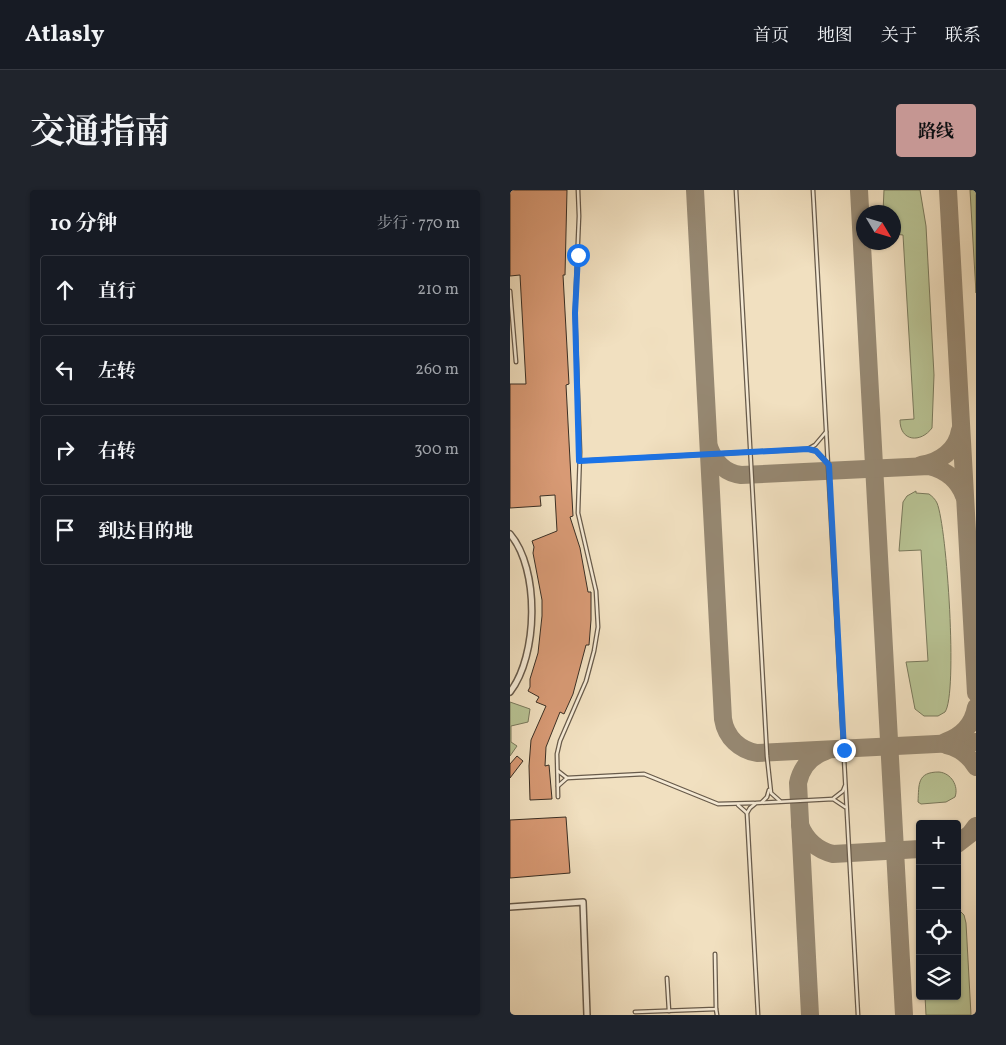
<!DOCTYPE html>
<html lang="zh">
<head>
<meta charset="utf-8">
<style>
  :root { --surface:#171b24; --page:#20242c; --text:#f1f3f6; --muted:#9ea1a6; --line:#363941; --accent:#c59692 }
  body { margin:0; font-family:Vollkorn,"Noto Serif SC",serif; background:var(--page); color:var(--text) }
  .controls { position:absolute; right:15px; bottom:15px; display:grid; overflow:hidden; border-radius:5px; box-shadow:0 1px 4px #0004 }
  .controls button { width:45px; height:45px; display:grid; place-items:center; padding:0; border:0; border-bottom:1px solid var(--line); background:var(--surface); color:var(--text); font:25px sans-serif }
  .compass { position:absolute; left:346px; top:15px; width:45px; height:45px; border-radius:50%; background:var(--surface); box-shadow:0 1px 4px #0004; rotate:128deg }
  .stop { position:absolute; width:15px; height:15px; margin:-11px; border:4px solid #1a73e8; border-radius:50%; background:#fff }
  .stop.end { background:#1a73e8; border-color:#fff; box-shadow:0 1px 5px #0008 }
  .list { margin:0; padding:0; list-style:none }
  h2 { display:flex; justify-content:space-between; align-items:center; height:65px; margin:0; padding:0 20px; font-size:21px }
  h2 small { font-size:16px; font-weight:400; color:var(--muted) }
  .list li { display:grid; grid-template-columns:32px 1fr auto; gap:15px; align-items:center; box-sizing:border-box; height:70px; margin:0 10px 10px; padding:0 10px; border:1px solid var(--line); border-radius:5px }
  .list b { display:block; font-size:19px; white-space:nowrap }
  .list em { font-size:16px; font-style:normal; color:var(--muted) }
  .icon { flex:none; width:28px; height:28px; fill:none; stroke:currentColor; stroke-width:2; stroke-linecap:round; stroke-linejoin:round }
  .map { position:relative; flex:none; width:466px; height:825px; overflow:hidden; border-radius:5px }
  header { display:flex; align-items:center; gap:30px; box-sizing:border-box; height:70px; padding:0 25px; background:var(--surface); border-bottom:1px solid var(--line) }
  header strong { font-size:24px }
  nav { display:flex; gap:28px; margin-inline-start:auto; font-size:18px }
  .intro { display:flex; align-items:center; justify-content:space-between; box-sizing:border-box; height:120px; padding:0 30px }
  h1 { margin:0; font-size:35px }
  .button { padding:12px 22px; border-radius:5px; background:var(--accent); color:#111; font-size:18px; font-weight:700 }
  main { display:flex; gap:30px; padding:0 30px }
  aside { flex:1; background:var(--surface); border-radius:5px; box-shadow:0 1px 4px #0004 }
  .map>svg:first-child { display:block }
  .green { fill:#b8c394; stroke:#79795c }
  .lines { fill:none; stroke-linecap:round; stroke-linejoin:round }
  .taxiway { stroke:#968872; stroke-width:18 }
  .building { fill:#d89a75; stroke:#3a2f24 }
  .service-casing { stroke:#685b4b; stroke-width:5 }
  .minor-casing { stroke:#685b4b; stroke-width:8 }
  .service { stroke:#f6ebd6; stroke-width:2.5 }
  .minor { stroke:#f6ebd6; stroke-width:5 }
  .route { stroke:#1a73e8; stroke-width:6 }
</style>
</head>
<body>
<header>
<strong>Atlasly</strong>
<nav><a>首页</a><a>地图</a><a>关于</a><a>联系</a></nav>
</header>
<div class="intro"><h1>交通指南</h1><a class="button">路线</a></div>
<main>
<aside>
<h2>10 分钟<small>步行 · 770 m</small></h2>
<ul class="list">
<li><svg class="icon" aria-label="ahead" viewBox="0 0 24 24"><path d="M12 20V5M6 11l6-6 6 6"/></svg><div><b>直行</b></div><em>210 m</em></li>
<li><svg class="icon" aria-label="left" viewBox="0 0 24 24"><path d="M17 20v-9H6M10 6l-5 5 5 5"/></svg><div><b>左转</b></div><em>260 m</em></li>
<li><svg class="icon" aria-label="right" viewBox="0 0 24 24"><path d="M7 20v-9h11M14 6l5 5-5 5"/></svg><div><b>右转</b></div><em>300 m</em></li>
<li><svg class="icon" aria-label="arrive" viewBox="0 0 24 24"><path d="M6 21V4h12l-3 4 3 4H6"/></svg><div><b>到达目的地</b></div></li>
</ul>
</aside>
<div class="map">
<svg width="466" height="825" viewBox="0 0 466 825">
  <rect width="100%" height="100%" fill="#f1e0c0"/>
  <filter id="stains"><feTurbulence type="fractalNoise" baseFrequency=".004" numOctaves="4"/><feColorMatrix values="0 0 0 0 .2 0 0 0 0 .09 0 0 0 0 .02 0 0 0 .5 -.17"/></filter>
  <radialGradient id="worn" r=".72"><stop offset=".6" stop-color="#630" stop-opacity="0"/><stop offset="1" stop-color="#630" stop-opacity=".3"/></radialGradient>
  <g class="green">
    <path d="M374 0H410L416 36 424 185 422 238C411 253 390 252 390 230L404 229 393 45 384 44 383 22H373Z"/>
    <polygon points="460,0 466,0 466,103"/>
    <path d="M406 301V303L419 304C423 307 425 309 427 313 437 337 448 504 435 522L428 526H414L405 519 396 472 418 471 411 360 389 361 393 312 397 306Z"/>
    <polygon points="0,512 20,519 18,532 1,536 1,552 7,556 0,566"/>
    <path d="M429 582C441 583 449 596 445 607L436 612 411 614 408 612C409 594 407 582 429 582Z"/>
    <polygon points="447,718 454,725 456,733 461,825 416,825 415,806 447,806"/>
  </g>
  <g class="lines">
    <g class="taxiway">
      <path d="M185 0 213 529C216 548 230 560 247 563L466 552"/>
      <polyline points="349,0 394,825"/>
      <polyline points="438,0 466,503"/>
      <path d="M199 257C205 272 214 283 231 285L419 276C435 280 448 289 454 306"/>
      <path d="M411 275C430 272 447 260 450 240"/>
      <path d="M435 552C452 546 463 535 466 517"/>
      <path d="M436 555C449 558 459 565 466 577"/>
      <path d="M290 635C296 650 307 660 323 664L410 659"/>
      <polyline points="447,654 460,644 466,636"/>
      <path d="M300 825 288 593C291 578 301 566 316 561"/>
    </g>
  </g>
  <g class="building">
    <polygon points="0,0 57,0 55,85 53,85 59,194 56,195 63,326 60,327 70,358 78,402 81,402 81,430 79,455 76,455 63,504 54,524 50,522 36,557 35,576 39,575 42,609 20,610 19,576 21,550 36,516 26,512 29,507 18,501 20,497 20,489 28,463 32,426 32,410 23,363 24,357 22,351 47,341 45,305 30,306 31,316 0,318 0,194 16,194 10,85 0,86"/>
    <polygon points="7,566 13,571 0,588 0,574"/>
    <polygon points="56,627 60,683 0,688 0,630"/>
  </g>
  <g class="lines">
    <g class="service-casing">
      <g id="service">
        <polyline points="226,0 257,566 261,603 270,611"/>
        <polyline points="303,0 348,825"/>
        <polyline points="0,101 6,172"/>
        <polyline points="298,259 306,261 318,274"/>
        <polyline points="69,271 298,259 305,255 316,242"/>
        <polyline points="48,581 57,588 134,584 208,614 244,613"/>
        <polyline points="48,596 57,588"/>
        <polyline points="48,607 47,564 50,551 76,491 84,461 88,437 86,401 68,323 70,262 65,123 69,26 68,0"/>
        <polyline points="324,608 333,601 335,596"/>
        <polyline points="252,612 257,607 259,600"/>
        <polyline points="228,615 237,623"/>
        <polyline points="157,788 159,821"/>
        <polyline points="206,819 207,825"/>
        <polyline points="125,822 206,819 205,764"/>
        <polyline points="248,825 237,623 240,618 246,613 323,609 335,617"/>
      </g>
    </g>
    <g class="minor-casing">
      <g id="minor">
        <path d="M0 344C30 379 28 466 0 502"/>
        <polyline points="0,717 73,712 77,825"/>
      </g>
    </g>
    <use href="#service" class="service"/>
    <use href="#minor" class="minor"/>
  </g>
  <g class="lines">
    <polyline class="route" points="68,65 65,123 69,271 298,259 306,261 319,275 334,560"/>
  </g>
  <rect width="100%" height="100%" filter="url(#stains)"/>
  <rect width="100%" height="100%" fill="url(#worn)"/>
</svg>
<div class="controls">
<button>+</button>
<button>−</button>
<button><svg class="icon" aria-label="locate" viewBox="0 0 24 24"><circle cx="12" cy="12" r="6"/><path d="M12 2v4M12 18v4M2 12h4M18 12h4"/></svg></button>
<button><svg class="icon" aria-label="layers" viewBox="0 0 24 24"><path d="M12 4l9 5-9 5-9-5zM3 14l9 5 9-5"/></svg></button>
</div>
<svg class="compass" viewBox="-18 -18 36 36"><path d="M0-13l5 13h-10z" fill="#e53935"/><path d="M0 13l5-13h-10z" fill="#9ea1a6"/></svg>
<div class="stop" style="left:68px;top:65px"></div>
<div class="stop end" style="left:334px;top:560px"></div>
</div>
</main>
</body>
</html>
